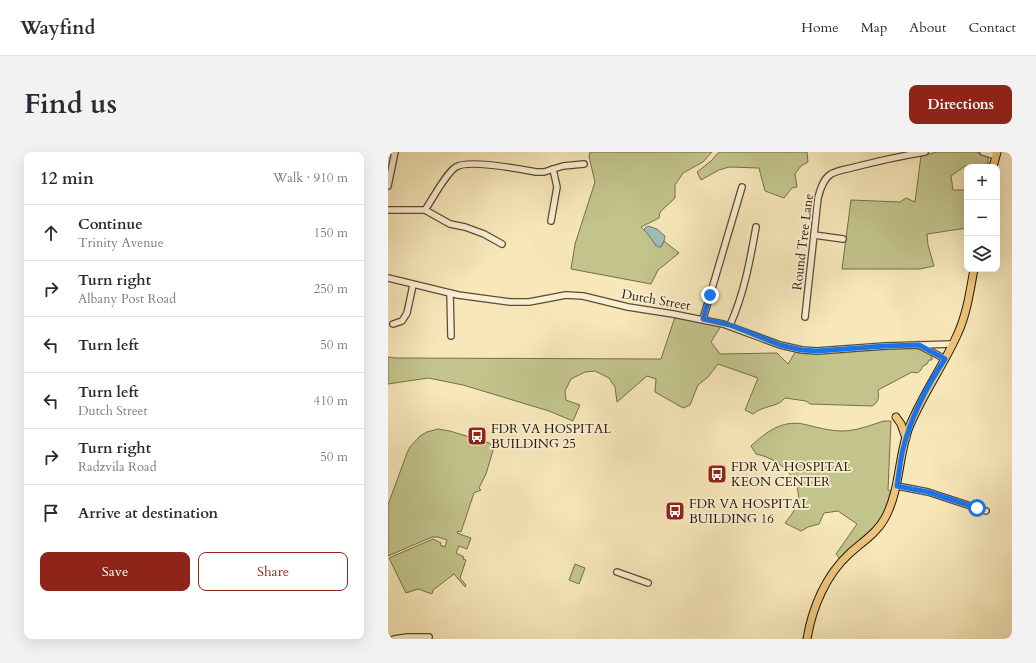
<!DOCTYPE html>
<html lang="en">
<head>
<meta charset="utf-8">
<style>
  :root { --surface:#fff; --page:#f2f2f3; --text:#2b2b33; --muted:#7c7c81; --line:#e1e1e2; --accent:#8f2418 }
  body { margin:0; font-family:Cardo,serif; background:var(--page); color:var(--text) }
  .controls { position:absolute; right:12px; top:12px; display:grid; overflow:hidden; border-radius:8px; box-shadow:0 4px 16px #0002 }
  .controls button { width:36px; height:36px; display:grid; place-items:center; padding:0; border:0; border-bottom:1px solid var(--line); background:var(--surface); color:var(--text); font:20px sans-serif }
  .stop { position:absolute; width:12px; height:12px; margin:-9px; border:3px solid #1a73e8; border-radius:50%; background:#fff }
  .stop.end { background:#1a73e8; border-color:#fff; box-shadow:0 1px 4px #0008 }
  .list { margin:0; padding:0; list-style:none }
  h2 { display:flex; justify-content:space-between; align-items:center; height:52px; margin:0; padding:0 16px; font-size:17px }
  h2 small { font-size:13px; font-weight:400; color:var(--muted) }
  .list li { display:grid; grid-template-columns:26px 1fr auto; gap:12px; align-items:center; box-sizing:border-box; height:56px; padding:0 16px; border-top:1px solid var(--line) }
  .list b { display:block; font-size:15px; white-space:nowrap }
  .list p { margin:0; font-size:13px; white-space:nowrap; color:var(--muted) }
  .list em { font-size:13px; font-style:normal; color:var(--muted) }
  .actions { display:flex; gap:8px; padding:12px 16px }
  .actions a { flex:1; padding:9px 0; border:1px solid var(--accent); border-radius:8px; text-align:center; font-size:14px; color:var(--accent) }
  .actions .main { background:var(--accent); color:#fff }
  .icon { flex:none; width:22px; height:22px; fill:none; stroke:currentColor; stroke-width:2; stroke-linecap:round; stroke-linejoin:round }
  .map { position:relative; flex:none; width:624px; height:487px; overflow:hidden; border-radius:8px }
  header { display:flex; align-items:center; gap:24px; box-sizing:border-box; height:56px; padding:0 20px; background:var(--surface); border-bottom:1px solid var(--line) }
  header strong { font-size:19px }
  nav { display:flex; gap:22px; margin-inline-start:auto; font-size:14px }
  .intro { display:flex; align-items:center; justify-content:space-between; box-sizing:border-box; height:96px; padding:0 24px }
  h1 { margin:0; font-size:28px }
  .button { padding:10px 18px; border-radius:8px; background:var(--accent); color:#fff; font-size:14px; font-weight:700 }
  main { display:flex; gap:24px; padding:0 24px }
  aside { flex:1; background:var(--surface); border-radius:8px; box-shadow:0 4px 16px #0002 }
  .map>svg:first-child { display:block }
  .green { fill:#c2c48b; stroke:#736e4a }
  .water { fill:#9fbeb8; stroke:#6e7b72 }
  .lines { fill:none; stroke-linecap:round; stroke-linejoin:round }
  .minor-casing { stroke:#594b35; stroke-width:8 }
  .major-casing { stroke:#241709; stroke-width:9 }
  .minor { stroke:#faefd2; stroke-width:5.5 }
  .major { stroke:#ecc47c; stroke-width:7 }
  .route { stroke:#1a73e8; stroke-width:5 }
  .labels { text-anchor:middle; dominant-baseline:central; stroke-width:3.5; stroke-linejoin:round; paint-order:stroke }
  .street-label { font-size:13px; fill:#241709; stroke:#faefd2 }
  .poi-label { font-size:13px; fill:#241709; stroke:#faefd2; text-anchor:start }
</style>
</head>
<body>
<header>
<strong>Wayfind</strong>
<nav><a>Home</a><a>Map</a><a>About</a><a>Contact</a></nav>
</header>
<div class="intro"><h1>Find us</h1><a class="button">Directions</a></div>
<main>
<aside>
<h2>12 min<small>Walk · 910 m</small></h2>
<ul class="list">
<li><svg class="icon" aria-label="ahead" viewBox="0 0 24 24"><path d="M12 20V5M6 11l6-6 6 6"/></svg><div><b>Continue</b><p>Trinity Avenue</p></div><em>150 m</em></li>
<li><svg class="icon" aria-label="right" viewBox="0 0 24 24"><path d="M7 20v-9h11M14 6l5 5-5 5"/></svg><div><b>Turn right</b><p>Albany Post Road</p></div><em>250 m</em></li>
<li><svg class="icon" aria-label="left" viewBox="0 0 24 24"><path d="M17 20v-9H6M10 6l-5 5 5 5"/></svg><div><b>Turn left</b></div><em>50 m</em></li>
<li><svg class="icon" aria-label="left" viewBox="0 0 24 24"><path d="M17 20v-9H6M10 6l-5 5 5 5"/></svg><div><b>Turn left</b><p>Dutch Street</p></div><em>410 m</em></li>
<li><svg class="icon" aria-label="right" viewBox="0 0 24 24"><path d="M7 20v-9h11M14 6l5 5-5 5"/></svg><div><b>Turn right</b><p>Radzvila Road</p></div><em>50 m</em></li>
<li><svg class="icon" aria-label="arrive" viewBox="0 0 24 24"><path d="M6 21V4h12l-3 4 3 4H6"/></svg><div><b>Arrive at destination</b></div></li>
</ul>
<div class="actions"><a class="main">Save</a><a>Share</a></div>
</aside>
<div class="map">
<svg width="624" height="487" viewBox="0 0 624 487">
  <rect width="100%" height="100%" fill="#f7e7b9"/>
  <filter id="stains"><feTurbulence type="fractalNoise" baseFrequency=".005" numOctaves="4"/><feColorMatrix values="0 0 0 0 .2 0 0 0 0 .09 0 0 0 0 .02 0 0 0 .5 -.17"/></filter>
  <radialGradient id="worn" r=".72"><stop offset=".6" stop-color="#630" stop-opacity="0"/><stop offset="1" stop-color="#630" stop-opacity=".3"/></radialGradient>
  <g class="green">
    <polygon points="202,0 324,0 315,10 295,21 287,33 287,46 272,60 271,66 253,75 264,86 267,93 273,95 276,89 291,101 270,118 263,132 183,117 187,92 207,30 201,5"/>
    <polygon points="331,0 419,0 420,10 413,14 407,22 409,35 404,36 396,46 377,39 371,16 341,15 331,18 313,28 309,20 323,9"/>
    <polygon points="549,0 588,0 600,4 600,12 577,14 563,24 565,38 579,38 579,76 539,82 540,93 546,114 532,117 454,117 463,48 512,50 518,46 527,50 533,4"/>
    <path d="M287 165 333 174 323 190 332 202 389 201 400 212 408 199 520 195C529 197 538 198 544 205V208H541L539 212 535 214 533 218 529 221 524 220 490 238C491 246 491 250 484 254L422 252 418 249 397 246C389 256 375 253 365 262L357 258 370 226 330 212 320 225 310 233 302 253 295 256 267 240 268 227 259 224 229 250 227 235 221 226 207 219 197 220 183 227 177 239 178 248 192 253 185 269 161 259 75 233 40 226 0 232V205L8 206 273 207Z"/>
    <path d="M496 269H503L500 338 504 340C494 373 476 385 452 407L448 402 469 372 450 359 436 361 431 372 420 375 413 379 397 371C402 365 408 357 410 350 414 325 389 306 368 302L363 294C378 280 394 268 415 272 428 275 441 279 454 279 468 279 483 273 496 269Z"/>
    <polygon points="50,277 62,279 101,291 106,295 98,322 91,336 93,338 86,341 73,380 70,379 69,381 83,386 79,397 71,394 68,401 76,405 75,407 78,408 72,426 78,433 77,435 66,422 45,438 44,442 30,437 18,441 1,406 45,387 53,391 52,393 57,395 59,388 50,385 44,385 0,404 0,353 19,301 22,295 32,284 39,280"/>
    <polygon points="187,412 197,416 191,432 181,428"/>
  </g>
  <path class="water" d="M260 74 269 77 277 84 276 89 273 95H270C264 90 262 83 256 78L257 76Z"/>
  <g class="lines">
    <g class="minor-casing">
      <g id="minor">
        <polyline points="595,0 608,4"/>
        <polyline points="0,34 7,0"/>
        <polyline points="0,58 37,58 62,72 77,75 96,82 114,92"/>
        <path d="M37 58C44 48 58 21 68 15 80 7 132 17 148 20H156L175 14 196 12"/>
        <polyline points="163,69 169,35 165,17"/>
        <polyline points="426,83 455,87"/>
        <polyline points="0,126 70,143 122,150 141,150 178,143 195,144 240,155 285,162 335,172 392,193 414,198 429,199 497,194 565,192"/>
        <polyline points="62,141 63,184"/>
        <path d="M417 165 430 46C432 38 435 27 443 22 450 18 460 17 467 15 490 9 513 4 537 0"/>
        <polyline points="315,167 354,35"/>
        <polyline points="5,172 14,169 19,161 25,133"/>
        <path d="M342 173C356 142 362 109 368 75"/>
        <polyline points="531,193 557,207"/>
        <polyline points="509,334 540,340 598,359"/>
        <polyline points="229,420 260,431"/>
        <polyline points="6,487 19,485 41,485"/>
      </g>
    </g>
    <g class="major-casing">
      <g id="major">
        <polyline points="605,15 609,0"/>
        <polyline points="508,265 513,272 518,286"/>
        <path d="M419 487C424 456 438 423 461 402 474 390 489 381 497 366 512 338 510 307 520 278 533 244 555 215 570 181 579 161 582 139 586 117"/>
      </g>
    </g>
    <use href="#minor" class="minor"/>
    <use href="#major" class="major"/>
  </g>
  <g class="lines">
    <path class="route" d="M322 143 315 167 342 173 392 193 414 198 429 199 497 194 531 193 557 207C539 234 523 265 515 297 512 309 511 322 509 334L540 340 589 356"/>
  </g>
  <defs>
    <g id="bus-square" transform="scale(1)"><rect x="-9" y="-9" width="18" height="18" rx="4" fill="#8f2418" stroke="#faefd2"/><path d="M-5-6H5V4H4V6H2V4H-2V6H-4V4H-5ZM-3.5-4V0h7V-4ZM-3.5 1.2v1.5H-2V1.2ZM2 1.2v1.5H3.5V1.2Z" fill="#fff"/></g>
  </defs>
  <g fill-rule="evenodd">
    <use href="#bus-square" x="89" y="284"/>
    <use href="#bus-square" x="329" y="322"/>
    <use href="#bus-square" x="287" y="359"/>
  </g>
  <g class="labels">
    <g class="street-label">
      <text transform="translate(415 90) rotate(-83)">Round Tree Lane</text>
      <text transform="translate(268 148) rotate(10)">Dutch Street</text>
    </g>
    <g class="poi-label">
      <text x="103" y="277">FDR VA HOSPITAL<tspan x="103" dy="15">BUILDING 25</tspan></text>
      <text x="343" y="315">FDR VA HOSPITAL<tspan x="343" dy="15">KEON CENTER</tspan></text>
      <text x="301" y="352">FDR VA HOSPITAL<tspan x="301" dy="15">BUILDING 16</tspan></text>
    </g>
  </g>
  <rect width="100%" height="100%" filter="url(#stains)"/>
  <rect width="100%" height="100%" fill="url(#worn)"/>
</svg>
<div class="controls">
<button>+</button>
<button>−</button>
<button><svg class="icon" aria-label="layers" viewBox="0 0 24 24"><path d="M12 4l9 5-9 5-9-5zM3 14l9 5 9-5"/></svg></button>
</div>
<div class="stop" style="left:589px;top:356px"></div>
<div class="stop end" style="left:322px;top:143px"></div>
</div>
</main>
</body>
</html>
